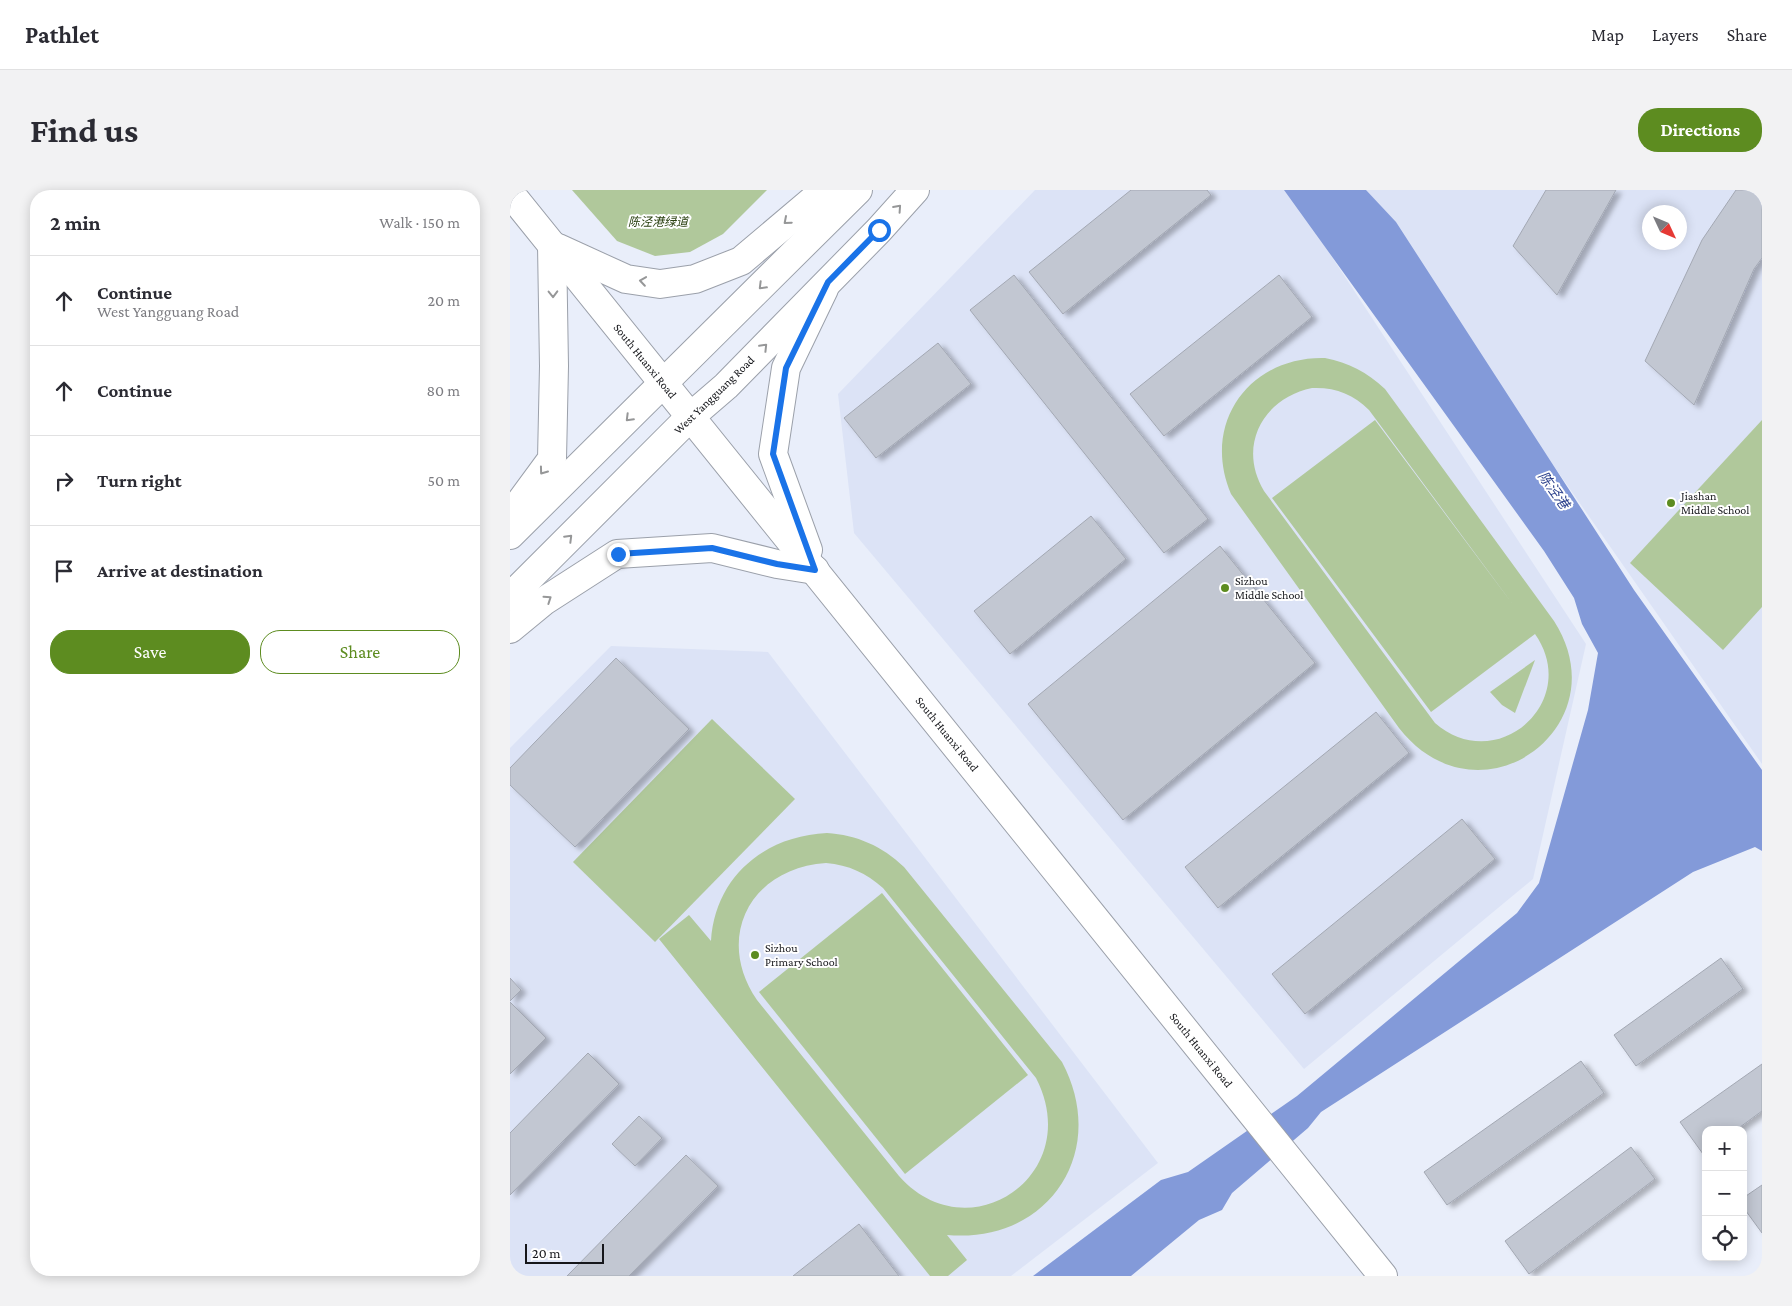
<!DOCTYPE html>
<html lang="en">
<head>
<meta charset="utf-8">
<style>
  :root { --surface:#fff; --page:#f2f2f3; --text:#2b2b33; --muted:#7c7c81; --line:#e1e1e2; --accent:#5d8c20 }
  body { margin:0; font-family:"Crimson Pro","Noto Sans SC",serif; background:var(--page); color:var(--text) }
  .controls { position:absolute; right:15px; bottom:15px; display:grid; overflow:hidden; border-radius:10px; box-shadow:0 2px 12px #0003 }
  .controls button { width:45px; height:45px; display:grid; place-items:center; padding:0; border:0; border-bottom:1px solid var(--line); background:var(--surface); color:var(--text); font:25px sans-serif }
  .compass { position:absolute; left:1132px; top:15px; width:45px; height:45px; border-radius:50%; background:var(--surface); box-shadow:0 2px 12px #0003; rotate:134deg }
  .scale { position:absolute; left:15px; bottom:12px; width:79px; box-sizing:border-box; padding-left:5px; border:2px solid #16171b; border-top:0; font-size:14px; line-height:18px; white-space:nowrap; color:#16171b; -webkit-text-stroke:4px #fff; paint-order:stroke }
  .stop { position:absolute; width:15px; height:15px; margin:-11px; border:4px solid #1a73e8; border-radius:50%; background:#fff }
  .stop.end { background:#1a73e8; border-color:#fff; box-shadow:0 1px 5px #0008 }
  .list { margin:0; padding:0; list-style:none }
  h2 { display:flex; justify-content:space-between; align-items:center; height:65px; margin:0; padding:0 20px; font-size:21px }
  h2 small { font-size:16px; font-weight:400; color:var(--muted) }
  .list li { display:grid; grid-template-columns:32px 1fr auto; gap:15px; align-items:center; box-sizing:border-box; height:90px; padding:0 20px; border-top:1px solid var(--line) }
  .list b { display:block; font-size:19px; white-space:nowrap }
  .list p { margin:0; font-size:16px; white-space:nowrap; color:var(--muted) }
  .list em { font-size:16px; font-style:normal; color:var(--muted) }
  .actions { display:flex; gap:10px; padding:15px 20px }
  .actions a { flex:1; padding:11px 0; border:1px solid var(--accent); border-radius:20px; text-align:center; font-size:18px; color:var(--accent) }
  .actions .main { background:var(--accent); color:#fff }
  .icon { flex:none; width:28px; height:28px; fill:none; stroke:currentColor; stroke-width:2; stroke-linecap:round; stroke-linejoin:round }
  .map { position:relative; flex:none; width:1252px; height:1086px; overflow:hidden; border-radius:20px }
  header { display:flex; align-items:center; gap:30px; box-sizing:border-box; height:70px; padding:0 25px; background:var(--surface); border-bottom:1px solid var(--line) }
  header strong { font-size:24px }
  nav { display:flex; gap:28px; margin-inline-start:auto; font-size:18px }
  .intro { display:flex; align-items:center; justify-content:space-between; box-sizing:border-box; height:120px; padding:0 30px }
  h1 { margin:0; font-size:35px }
  .button { padding:12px 22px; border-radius:20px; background:var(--accent); color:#fff; font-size:18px; font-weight:700 }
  main { display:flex; gap:30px; padding:0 30px }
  aside { flex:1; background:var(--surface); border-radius:20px; box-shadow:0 2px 12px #0003 }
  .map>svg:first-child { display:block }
  .built { fill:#dce3f6; fill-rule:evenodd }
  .green { fill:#b0c89b; fill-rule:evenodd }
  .water { fill:#839ad9 }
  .building { fill:#c2c7d2; stroke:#a3a8b3; filter:url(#shadow) }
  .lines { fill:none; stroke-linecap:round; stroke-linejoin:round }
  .tertiary-casing { stroke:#9ba0aa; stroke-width:30 }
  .secondary-casing { stroke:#9ba0aa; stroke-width:30 }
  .tertiary { stroke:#fff; stroke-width:28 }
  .secondary { stroke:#fff; stroke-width:28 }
  .oneway { stroke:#969798 }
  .route { stroke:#1a73e8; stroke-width:6 }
  .poi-dot { fill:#5d8c20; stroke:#fff; stroke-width:2 }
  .labels { text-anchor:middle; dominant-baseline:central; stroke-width:4; stroke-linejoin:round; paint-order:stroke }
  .park-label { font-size:12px; font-style:italic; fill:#2a4011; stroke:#fff }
  .street-label { font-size:12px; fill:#16171b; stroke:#fff }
  .poi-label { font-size:12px; fill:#16171b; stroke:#fff; text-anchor:start }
  .water-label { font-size:14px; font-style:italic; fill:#2c418c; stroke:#fff }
</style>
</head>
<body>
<header>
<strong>Pathlet</strong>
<nav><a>Map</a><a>Layers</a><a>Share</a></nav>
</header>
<div class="intro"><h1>Find us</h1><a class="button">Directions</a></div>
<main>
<aside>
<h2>2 min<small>Walk · 150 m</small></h2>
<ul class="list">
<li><svg class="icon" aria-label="ahead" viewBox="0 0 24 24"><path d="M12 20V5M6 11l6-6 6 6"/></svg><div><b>Continue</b><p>West Yangguang Road</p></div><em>20 m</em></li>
<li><svg class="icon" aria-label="ahead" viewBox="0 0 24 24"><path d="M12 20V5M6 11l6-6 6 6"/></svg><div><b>Continue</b></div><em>80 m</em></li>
<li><svg class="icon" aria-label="right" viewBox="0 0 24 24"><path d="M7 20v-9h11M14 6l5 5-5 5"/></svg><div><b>Turn right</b></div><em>50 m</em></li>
<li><svg class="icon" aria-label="arrive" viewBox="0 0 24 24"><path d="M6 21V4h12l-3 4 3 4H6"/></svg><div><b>Arrive at destination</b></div></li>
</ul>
<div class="actions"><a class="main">Save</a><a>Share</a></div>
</aside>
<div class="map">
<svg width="1252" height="1086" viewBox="0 0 1252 1086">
  <defs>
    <filter id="shadow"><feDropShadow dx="5.5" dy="3" stdDeviation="2.5" flood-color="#0004"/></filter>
  </defs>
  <rect width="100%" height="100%" fill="#e9eefa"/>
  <g class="built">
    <polygon points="525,0 778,0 1076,454 1023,689 794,879 344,343 328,204"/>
    <path d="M851 0H1252V574ZM1140 22H1170V52H1140Z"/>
    <polygon points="101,456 258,462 648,973 501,1086 0,1086 0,558"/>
  </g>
  <g class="green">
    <polygon points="62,0 257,0 213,44 180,62 145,66 107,51"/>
    <path d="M815 168C839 173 857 182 875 199L1044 431C1112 537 969 640 889 538L721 304C691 234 739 166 815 168ZM802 198C825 197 843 204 859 220L1004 416 865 230 762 308 921 522 1025 444C1072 511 987 587 925 533L754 301C727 256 753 208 802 198Z"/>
    <polygon points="1252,230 1252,417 1213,460 1120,373"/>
    <polygon points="1025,470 1005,523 992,515 980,502"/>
    <polygon points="202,529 285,609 145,752 63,672"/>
    <path d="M317 643C347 645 372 656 394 677L552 872C600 962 538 1054 437 1045L457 1070 438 1086H420L149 749 179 725 201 751C205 687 254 646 317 643ZM316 673C339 675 356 683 373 698L526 888C576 985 458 1064 389 986L247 810C204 747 241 678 316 673Z"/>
    <polygon points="372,703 518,885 395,984 249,802"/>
  </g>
  <polygon class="water" points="774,0 856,0 886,32 1124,400 1252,580 1252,661 1245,657 1183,682 811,922 798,938 722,1003 712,1020 689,1030 621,1086 523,1086 651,990 678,982 787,906 1007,723 1029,693 1078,520 1088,463 1072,434 1064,408 1034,361"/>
  <g class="building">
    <polygon points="621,0 697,0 701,5 553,124 519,82"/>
    <polygon points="1036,0 1106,0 1047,105 1003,56"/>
    <polygon points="1226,0 1252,0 1252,68 1244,79 1184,215 1135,171 1192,50"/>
    <polygon points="504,85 698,329 654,363 460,120"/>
    <polygon points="769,85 802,127 654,246 620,204"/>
    <polygon points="428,153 461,194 366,268 334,228"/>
    <polygon points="581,326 616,369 500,464 464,421"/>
    <polygon points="710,356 805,473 613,630 518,514"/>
    <polygon points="106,468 179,539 65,657 0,595 0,578"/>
    <polygon points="866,522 899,563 708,718 675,677"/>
    <polygon points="952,629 985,669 795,824 762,784"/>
    <polygon points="1211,768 1233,799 1126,876 1104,845"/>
    <polygon points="0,788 11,800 0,811"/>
    <polygon points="0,812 36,848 0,884"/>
    <polygon points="78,863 109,894 0,1005 0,943"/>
    <polygon points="1071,871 1094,903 937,1015 914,982"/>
    <polygon points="1252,874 1252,921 1226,940 1196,940 1196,962 1193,964 1170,932"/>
    <polygon points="129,926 152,948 125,976 102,954"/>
    <polygon points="1121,957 1145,989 1019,1084 995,1051"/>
    <polygon points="176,965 208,996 119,1086 57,1086"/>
    <polygon points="1252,995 1252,1043 1233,1017 1233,1008"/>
    <polygon points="349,1034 389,1086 283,1086"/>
  </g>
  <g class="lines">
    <g class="tertiary-casing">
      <g id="tertiary">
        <polyline points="0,3 873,1086"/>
        <polyline points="48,58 116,89 150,94 185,89 231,71 315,0"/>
        <polyline points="0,326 42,269 44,176 42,55"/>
        <polyline points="298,360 263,264 276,178 314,99"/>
        <polyline points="0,439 34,411 107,364 202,358 267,374 305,380"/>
      </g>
    </g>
    <g class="secondary-casing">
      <g id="secondary">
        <polyline points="0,345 348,0"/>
        <polyline points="0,407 180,227 216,196 369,40 405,0"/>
      </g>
    </g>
    <use href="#tertiary" class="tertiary"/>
    <use href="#secondary" class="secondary"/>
  </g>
  <defs><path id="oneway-chevron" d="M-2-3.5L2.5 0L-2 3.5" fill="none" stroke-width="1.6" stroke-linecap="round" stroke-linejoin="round" transform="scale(1.25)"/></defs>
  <g class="oneway">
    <use href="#oneway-chevron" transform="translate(388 18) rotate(-48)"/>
    <use href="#oneway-chevron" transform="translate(277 31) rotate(139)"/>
    <use href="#oneway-chevron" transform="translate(133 91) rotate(-172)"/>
    <use href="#oneway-chevron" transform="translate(252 96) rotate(135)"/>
    <use href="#oneway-chevron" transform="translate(43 104) rotate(89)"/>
    <use href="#oneway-chevron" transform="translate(254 157) rotate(-46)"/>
    <use href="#oneway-chevron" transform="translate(119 228) rotate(135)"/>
    <use href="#oneway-chevron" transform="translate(33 281) rotate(126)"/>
    <use href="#oneway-chevron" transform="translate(59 348) rotate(-45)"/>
    <use href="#oneway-chevron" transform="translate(38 409) rotate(-34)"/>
  </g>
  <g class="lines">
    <polyline class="route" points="108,364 202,358 267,374 305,380 263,264 276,178 318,92 369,40"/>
  </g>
  <g class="poi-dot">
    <circle cx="1161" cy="313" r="5"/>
    <circle cx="715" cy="398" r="5"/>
    <circle cx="245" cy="765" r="5"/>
  </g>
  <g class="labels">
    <g class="park-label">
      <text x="148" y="32">陈泾港绿道</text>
    </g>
    <g class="street-label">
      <text transform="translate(135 171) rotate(51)">South Huanxi Road</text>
      <text transform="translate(204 205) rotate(-44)">West Yangguang Road</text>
      <text transform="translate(437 544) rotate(51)">South Huanxi Road</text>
      <text transform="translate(691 860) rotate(51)">South Huanxi Road</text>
    </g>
    <g class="poi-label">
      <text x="1171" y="306">Jiashan<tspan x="1171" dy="14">Middle School</tspan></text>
      <text x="725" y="391">Sizhou<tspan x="725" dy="14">Middle School</tspan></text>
      <text x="255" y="758">Sizhou<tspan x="255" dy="14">Primary School</tspan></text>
    </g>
    <g class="water-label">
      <text transform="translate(1044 300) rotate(55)">陈泾港</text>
    </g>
  </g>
</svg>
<div class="controls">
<button>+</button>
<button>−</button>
<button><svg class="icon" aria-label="locate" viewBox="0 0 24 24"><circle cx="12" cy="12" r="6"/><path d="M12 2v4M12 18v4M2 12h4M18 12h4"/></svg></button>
</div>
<svg class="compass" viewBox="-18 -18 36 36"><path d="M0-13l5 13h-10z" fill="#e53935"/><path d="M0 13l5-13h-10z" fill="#7c7c81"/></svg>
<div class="scale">20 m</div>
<div class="stop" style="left:369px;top:40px"></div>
<div class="stop end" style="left:108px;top:364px"></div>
</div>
</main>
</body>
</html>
